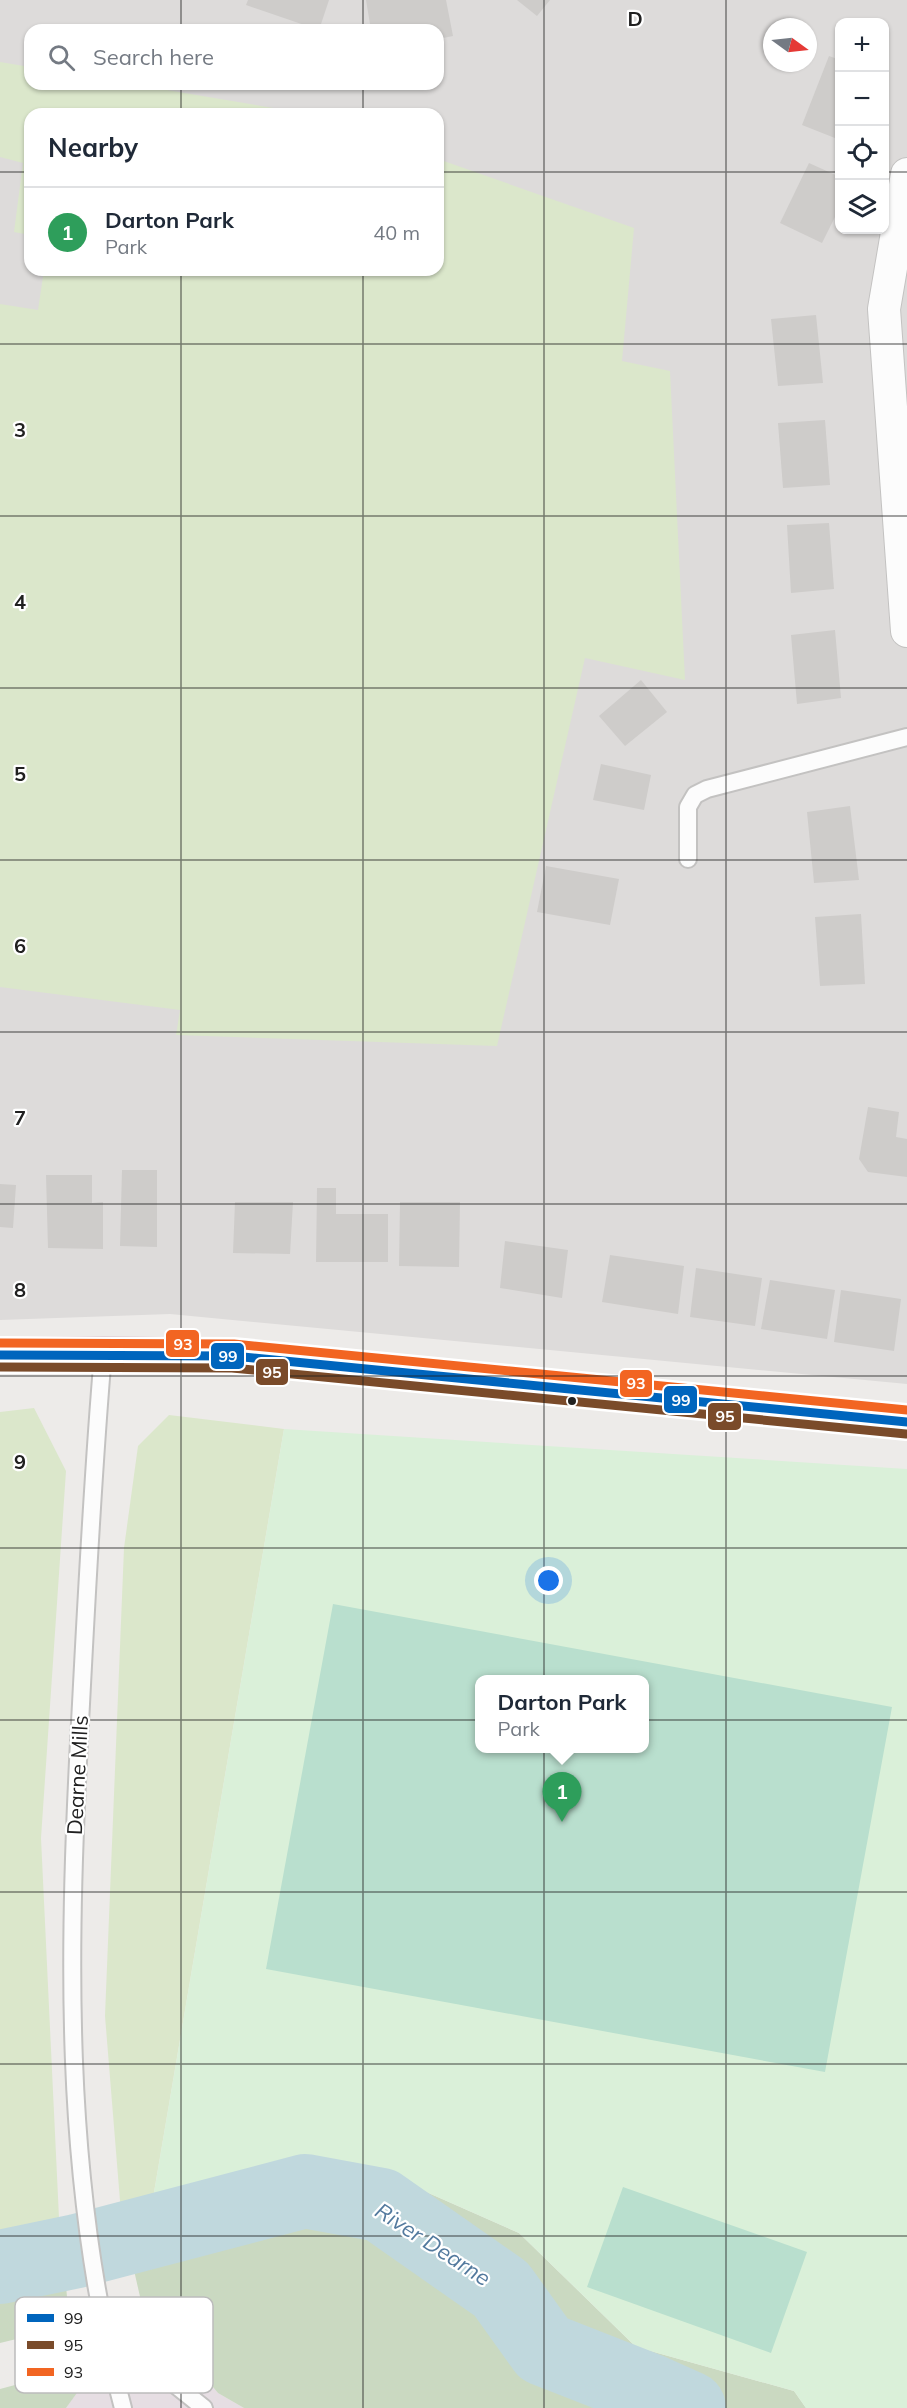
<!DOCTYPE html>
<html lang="en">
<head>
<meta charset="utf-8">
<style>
  :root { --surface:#fff; --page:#f6f6f7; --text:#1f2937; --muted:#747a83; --line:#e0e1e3; --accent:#0f766e }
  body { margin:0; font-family:Mulish,sans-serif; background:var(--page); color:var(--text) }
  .controls { position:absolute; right:18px; top:18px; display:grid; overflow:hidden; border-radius:12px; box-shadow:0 2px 4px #0004 }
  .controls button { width:54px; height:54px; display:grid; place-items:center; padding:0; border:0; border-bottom:2px solid var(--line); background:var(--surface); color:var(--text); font:30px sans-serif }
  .compass { position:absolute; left:763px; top:18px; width:54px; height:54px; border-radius:50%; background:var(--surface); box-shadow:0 2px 4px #0004; rotate:105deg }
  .you { position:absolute; left:549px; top:1581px; width:21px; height:21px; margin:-15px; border:4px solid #fff; border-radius:50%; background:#1a73e8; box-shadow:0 0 0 9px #1a73e833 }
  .badge { display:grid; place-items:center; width:39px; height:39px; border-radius:50%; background:var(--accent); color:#fff; font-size:20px; font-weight:700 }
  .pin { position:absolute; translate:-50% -50px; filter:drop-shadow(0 2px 3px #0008) }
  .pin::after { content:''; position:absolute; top:32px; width:21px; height:18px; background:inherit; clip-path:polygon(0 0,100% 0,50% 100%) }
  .popup { position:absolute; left:475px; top:1675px; width:174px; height:78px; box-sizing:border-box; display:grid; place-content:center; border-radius:12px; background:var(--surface); filter:drop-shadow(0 2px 4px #0005); font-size:20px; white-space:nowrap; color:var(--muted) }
  .popup b { font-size:22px; color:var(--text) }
  .popup::after { content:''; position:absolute; left:50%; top:100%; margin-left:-12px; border:12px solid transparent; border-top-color:var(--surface) }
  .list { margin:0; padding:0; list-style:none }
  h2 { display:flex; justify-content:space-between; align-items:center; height:78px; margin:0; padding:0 24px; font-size:26px }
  h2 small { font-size:20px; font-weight:400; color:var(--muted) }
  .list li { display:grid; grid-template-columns:39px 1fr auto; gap:18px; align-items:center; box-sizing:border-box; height:90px; padding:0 24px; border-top:2px solid var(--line) }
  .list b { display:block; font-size:22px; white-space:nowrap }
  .list p { margin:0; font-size:20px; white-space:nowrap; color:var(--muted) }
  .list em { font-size:20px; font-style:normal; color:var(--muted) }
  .icon { flex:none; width:33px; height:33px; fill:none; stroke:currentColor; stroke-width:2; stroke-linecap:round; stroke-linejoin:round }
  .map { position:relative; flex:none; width:907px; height:2408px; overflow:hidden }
  .search { position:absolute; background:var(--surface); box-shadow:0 2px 4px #0004; left:24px; top:24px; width:420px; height:66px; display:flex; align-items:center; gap:15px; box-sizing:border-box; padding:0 21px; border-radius:18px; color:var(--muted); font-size:22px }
  .panel { position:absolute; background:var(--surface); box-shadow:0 2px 4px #0004; left:24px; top:108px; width:420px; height:168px; border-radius:18px }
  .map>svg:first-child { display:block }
  .residential { fill:#dddbda; fill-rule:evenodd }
  .industrial { fill:#e6dee3 }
  .grass { fill:#dbe7cb }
  .forest { fill:#cad9c1 }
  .park { fill:#daf0d9; fill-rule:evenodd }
  .pitch { fill:#b9dfce; fill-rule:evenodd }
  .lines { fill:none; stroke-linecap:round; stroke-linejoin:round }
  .river { stroke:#c0d8dd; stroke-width:74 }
  .building { fill:#ceccca }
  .lane-casing { stroke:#c3c2c1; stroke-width:20 }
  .street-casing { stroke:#c3c2c1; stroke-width:34 }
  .highway-casing { stroke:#bfa3ac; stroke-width:36 }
  .lane { stroke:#fcfcfc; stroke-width:16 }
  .street { stroke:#fcfcfc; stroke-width:32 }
  .highway { stroke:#eae1e2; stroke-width:33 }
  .bus-1-casing { stroke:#fff; stroke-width:14 }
  .bus-2-casing { stroke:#fff; stroke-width:14 }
  .bus-3-casing { stroke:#fff; stroke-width:14 }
  .bus-1 { stroke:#0065bd; stroke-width:9 }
  .bus-2 { stroke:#7a4b2a; stroke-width:9 }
  .bus-3 { stroke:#f26522; stroke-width:9 }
  .grid { fill:none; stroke:#202020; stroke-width:1.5; stroke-opacity:0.55 }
  .bus-dot { fill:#202020; stroke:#fff; stroke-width:2 }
  .labels { text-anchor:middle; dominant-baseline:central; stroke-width:4.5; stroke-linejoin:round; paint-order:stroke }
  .street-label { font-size:21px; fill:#202020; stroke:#fff }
  .water-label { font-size:22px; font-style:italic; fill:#537a9e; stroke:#fff }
  .key { fill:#fff; stroke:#bcbcbc; stroke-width:1.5 }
  .key-label { font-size:16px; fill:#202020 }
  .grid-label { font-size:20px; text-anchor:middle; font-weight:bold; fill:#202020; stroke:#fff; stroke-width:4.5; stroke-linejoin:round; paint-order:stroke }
  .line-badge { stroke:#fff; stroke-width:2 }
  .badge-label { font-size:16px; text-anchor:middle; font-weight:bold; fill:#fff }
</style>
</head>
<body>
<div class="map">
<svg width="907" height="2408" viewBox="0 0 907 2408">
  <rect width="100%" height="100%" fill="#edebe9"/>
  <path class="residential" d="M0 0H907V1384L170 1314 0 1320ZM840 22H884V230H840ZM772 27H808V63H772ZM30 30H438V84H30ZM30 114H438V270H30Z"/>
  <polygon class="industrial" points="141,2301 218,2393 244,2408 66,2408"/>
  <g class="grass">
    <polygon points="0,62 30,67 30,84 131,84 309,114 30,114 30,235 14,232 23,163 0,157"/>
    <polygon points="438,159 634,228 622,361 670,371 685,680 585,658 497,1046 176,1035 180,1010 0,987 0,304 38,310 44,270 438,270"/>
    <polygon points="34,1408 66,1471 41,1838 59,2218 0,2232 0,1412"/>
    <polygon points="169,1415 284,1429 151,2210 121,2213 105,2016 124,1548 138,1446"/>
  </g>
  <g class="forest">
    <polygon points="390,2176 519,2233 636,2347 794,2391 806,2408 244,2408 218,2393 141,2301 121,2213 151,2210 233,2180"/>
    <polygon points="59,2218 70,2326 0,2343 0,2232"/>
    <polygon points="82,2367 90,2375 66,2408 0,2408 0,2389"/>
  </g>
  <path class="park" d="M284 1429 907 1469V2408H806L794 2391 636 2347 519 2233 390 2176 233 2180 151 2210ZM480 1680H644V1748H480Z"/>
  <g class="pitch">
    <path d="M333 1604 892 1707 825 2072 266 1969ZM480 1680H644V1748H480Z"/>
    <polygon points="623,2187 807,2252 771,2353 587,2287"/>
  </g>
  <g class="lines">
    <polyline class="river" points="0,2267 77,2251 305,2191 381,2205 501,2289 544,2349 651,2391 689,2408"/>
  </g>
  <g class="building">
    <polygon points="248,0 329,0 319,30 246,5"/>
    <polygon points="366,0 446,0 453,36 438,39 438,30 371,30"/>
    <polygon points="517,0 550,0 537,16"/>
    <polygon points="829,56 840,60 840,140 802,125"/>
    <polygon points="809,163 840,177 840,207 822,243 780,223"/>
    <polygon points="816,315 823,383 778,386 771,319"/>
    <polygon points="825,420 830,485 783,488 778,423"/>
    <polygon points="829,523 834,589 791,593 787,525"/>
    <polygon points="835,630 841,698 797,704 791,635"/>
    <polygon points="641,680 667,712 625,746 599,716"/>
    <polygon points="601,764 651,775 644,810 593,800"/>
    <polygon points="850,806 859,880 814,883 807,812"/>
    <polygon points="546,866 619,879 610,925 537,912"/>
    <polygon points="861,914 865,984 820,986 815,917"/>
    <polygon points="868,1107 899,1112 896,1137 907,1139 907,1177 868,1172 859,1159"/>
    <polygon points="122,1170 157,1170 157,1247 120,1246"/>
    <polygon points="46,1175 92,1175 92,1203 103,1202 103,1249 48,1248"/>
    <polygon points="0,1184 16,1185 13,1228 0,1227"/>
    <polygon points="317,1188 336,1188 336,1214 388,1214 388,1262 316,1262"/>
    <polygon points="235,1202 293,1202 290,1254 233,1253"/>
    <polygon points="400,1202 460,1202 459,1267 399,1266"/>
    <polygon points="505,1241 568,1250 562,1298 500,1288"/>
    <polygon points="610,1255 684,1266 678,1314 602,1302"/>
    <polygon points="696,1268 762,1278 755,1326 690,1317"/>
    <polygon points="770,1280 835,1290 827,1339 761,1329"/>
    <polygon points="841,1290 901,1299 894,1351 834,1342"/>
  </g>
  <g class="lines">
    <g class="lane-casing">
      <g id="lane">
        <polyline points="688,859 688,807 695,795 707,789 907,737"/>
        <path d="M103 1354C93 1470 87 1587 81 1704 68 1939 61 2179 123 2408"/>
        <polyline points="111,2366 158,2371 204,2408"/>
      </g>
    </g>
    <g class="street-casing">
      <polyline id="street" points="907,174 884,309 907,631"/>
    </g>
    <g class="highway-casing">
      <polyline id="highway" points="0,1355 103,1354 233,1356 907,1422"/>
    </g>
    <use href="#lane" class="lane"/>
    <use href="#street" class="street"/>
    <use href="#highway" class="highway"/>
    <g class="bus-1-casing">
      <polyline id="bus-1" points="0,1355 233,1356 907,1422"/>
    </g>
    <g class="bus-2-casing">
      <polyline id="bus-2" points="0,1367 232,1368 906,1434"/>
    </g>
    <g class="bus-3-casing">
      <polyline id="bus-3" points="0,1343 234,1344 907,1410"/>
    </g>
    <use href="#bus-1" class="bus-1"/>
    <use href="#bus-2" class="bus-2"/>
    <use href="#bus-3" class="bus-3"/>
  </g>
  <path class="grid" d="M181 0V30M363 0V30M544 0V2408M726 0V2408M181 84V114M363 84V114M0 172H30M438 172H840M884 172H907M181 270V2408M363 270V2408M0 344H907M0 516H907M0 688H907M0 860H907M0 1032H907M0 1204H907M0 1376H907M0 1548H907M0 1720H907M0 1892H907M0 2064H907M0 2236H907"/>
  <circle class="bus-dot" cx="572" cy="1401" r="5"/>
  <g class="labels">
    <g class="street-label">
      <text transform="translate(77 1775) rotate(-87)">Dearne Mills</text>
    </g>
    <g class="water-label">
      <text transform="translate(433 2244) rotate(33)">River Dearne</text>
    </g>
  </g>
  <rect x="15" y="2297" width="198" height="96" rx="9" class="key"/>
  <rect x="27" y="2314" width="27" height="8" fill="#0065bd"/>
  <rect x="27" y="2341" width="27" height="8" fill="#7a4b2a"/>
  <rect x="27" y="2368" width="27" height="8" fill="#f26522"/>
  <g class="key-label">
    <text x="64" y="2324">99</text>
    <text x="64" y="2351">95</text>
    <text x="64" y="2378">93</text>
  </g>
  <g class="grid-label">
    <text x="635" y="26">D</text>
    <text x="20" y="437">3</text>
    <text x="20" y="609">4</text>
    <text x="20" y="781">5</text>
    <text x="20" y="953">6</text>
    <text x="20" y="1125">7</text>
    <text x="20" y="1297">8</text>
    <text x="20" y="1469">9</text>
  </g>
  <g class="line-badge">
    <rect x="165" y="1329" width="35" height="29" rx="6" fill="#f26522"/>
    <rect x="210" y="1342" width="35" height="28" rx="6" fill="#0065bd"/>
    <rect x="255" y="1358" width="34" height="28" rx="6" fill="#7a4b2a"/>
    <rect x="619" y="1369" width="34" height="29" rx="6" fill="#f26522"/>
    <rect x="663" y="1385" width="35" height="29" rx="6" fill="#0065bd"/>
    <rect x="707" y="1402" width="35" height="29" rx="6" fill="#7a4b2a"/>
  </g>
  <g class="badge-label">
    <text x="183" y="1350">93</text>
    <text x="228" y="1362">99</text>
    <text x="272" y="1378">95</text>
    <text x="636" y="1389">93</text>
    <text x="681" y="1406">99</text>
    <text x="725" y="1422">95</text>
  </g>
</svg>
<div class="controls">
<button>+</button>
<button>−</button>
<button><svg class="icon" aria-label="locate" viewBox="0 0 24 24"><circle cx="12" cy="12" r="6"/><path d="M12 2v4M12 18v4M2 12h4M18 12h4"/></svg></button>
<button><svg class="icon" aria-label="layers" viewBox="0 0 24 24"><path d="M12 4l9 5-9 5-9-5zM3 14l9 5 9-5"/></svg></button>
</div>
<svg class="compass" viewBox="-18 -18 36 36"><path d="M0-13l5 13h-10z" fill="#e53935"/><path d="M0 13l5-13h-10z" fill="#747a83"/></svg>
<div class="you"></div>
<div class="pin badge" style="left:562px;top:1822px;background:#2e9e5b">1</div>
<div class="popup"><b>Darton Park</b>Park</div>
<div class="search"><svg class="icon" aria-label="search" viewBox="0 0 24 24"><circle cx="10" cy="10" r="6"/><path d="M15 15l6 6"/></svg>Search here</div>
<section class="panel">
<h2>Nearby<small></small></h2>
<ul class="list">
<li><span class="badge" style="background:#2e9e5b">1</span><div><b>Darton Park</b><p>Park</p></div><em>40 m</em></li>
</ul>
</section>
</div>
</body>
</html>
